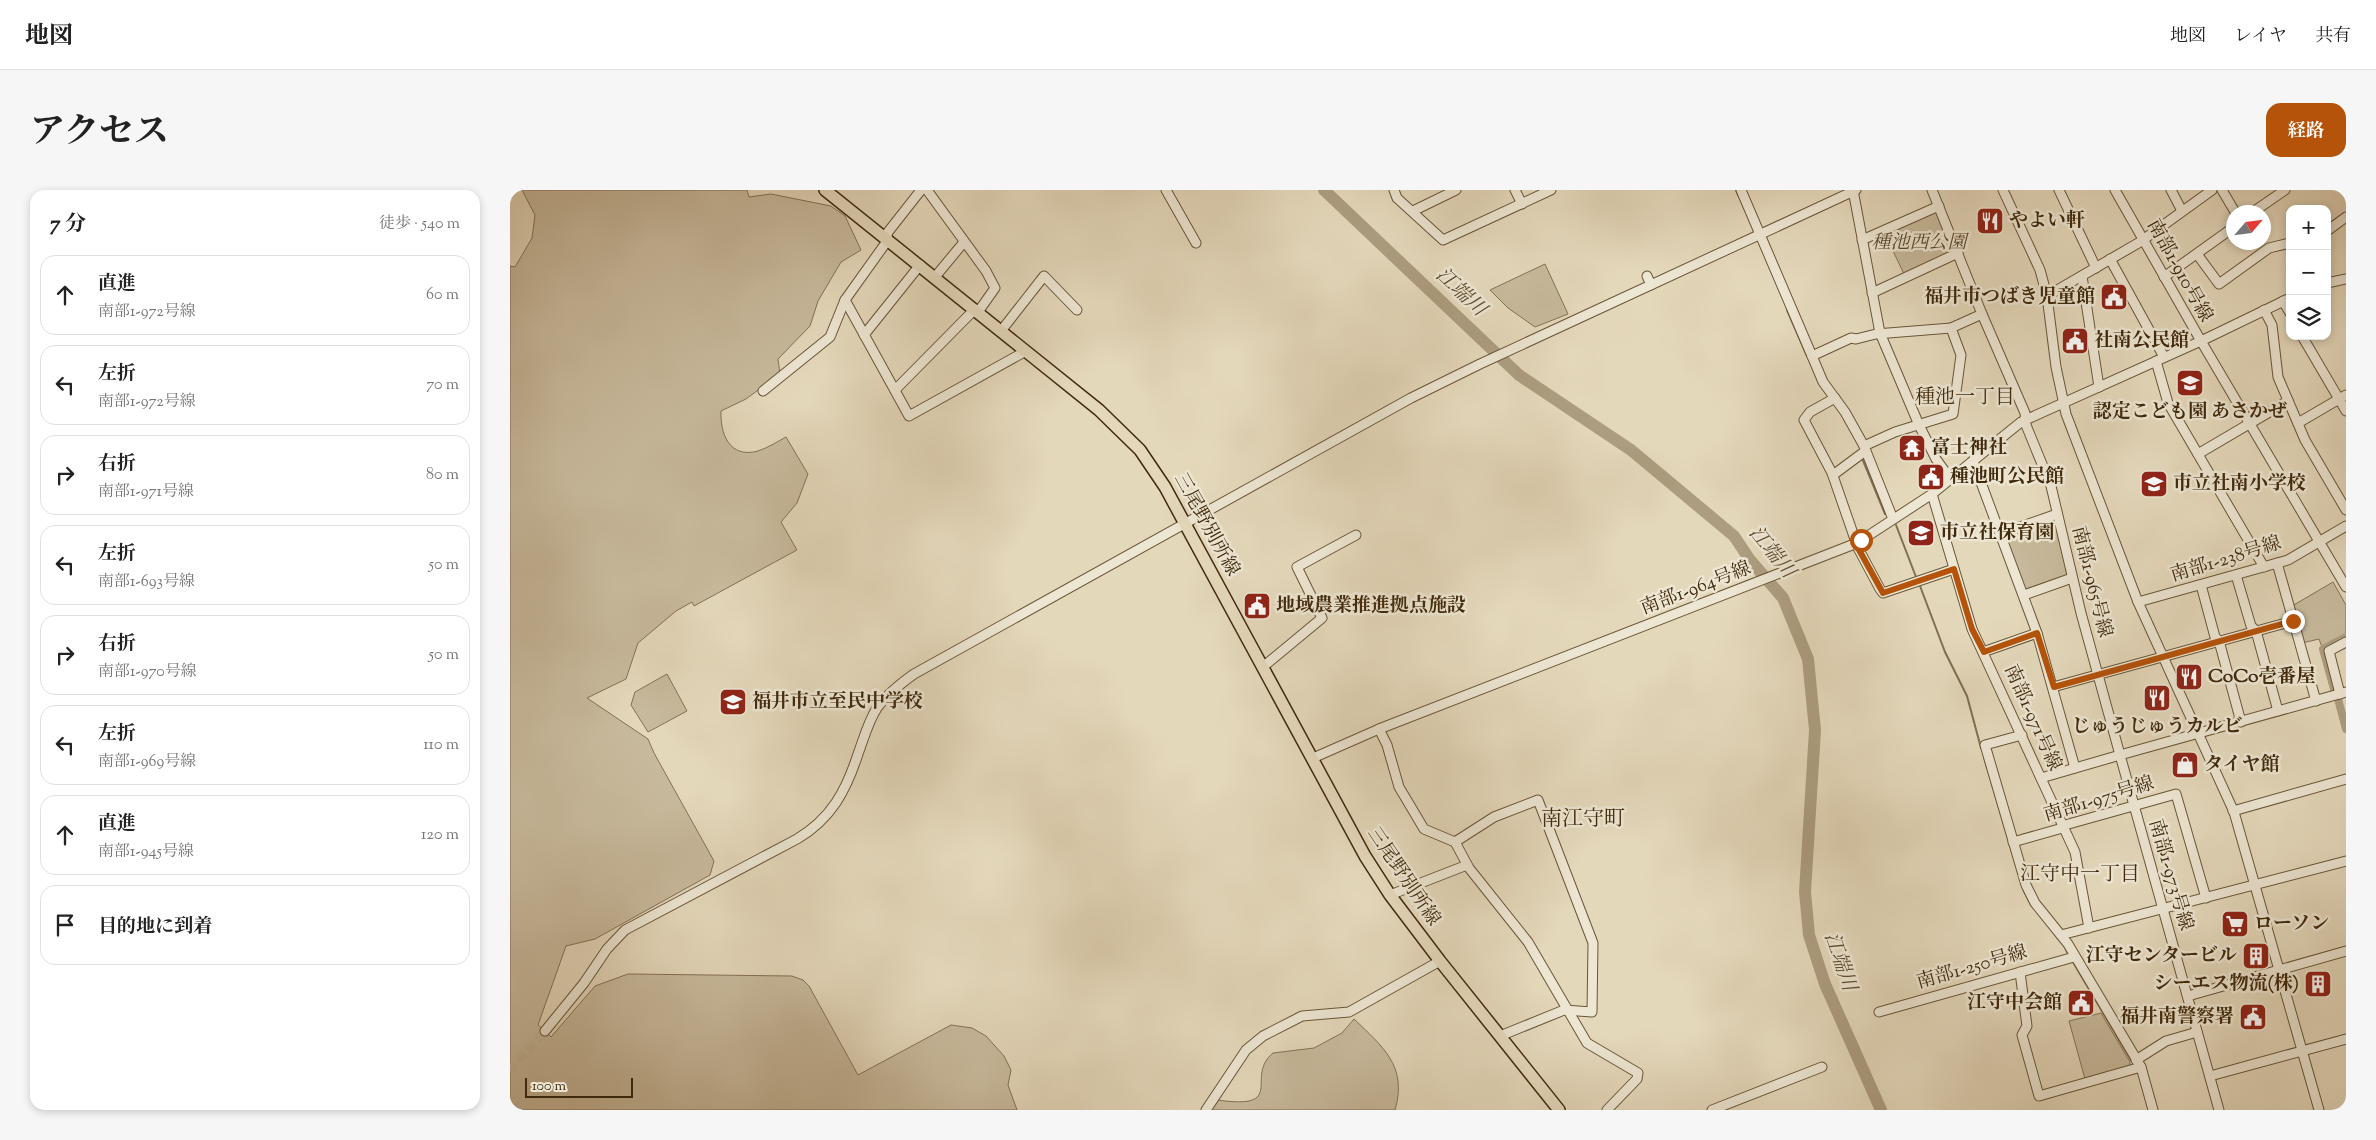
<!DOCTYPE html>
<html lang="ja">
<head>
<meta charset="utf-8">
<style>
  :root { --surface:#fff; --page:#f6f6f6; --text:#222; --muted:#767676; --line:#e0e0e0; --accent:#b45309 }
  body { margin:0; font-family:"Sorts Mill Goudy","Noto Serif JP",serif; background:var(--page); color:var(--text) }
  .controls { position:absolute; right:15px; top:15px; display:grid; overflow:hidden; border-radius:10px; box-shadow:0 2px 8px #0003 }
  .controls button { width:45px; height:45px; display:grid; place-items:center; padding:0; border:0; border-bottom:1px solid var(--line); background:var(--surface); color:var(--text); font:25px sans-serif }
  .compass { position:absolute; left:1716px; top:15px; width:45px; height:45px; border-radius:50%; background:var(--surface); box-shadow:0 2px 8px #0003; rotate:62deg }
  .scale { position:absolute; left:15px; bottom:12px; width:108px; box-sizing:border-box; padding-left:5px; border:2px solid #402a0d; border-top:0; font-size:14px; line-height:18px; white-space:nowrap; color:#402a0d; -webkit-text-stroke:4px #ede6d3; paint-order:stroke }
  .stop { position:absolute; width:15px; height:15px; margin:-11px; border:4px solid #b45309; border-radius:50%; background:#fff }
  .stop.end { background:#b45309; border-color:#fff; box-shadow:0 1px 5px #0008 }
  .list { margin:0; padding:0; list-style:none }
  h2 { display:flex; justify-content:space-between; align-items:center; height:65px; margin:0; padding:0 20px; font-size:21px }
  h2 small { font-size:16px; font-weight:400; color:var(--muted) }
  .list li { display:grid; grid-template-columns:32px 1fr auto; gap:15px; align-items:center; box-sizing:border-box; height:80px; margin:0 10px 10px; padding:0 10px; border:1px solid var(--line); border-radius:15px }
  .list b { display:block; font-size:19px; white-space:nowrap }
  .list p { margin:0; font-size:16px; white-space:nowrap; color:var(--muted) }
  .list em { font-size:16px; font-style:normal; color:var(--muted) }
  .icon { flex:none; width:28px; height:28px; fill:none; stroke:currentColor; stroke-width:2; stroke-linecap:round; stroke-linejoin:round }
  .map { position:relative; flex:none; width:1836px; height:920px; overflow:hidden; border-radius:15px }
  header { display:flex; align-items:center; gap:30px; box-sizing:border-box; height:70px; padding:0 25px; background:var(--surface); border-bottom:1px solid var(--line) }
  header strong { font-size:24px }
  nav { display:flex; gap:28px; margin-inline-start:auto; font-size:18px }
  .intro { display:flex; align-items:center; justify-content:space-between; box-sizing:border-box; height:120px; padding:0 30px }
  h1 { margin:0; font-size:35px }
  .button { padding:12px 22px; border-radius:15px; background:var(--accent); color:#fff; font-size:18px; font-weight:700 }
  main { display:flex; gap:30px; padding:0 30px }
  aside { flex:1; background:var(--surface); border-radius:15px; box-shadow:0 2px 8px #0003 }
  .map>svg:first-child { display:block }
  .green { fill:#c8ba9d; stroke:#847255 }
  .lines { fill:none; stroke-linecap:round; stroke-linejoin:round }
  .stream { stroke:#816f52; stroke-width:2 }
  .canal { stroke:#ac9d80; stroke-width:8 }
  .river { stroke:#ac9d80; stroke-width:12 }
  .minor-tunnel { stroke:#c3b598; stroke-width:9; stroke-dasharray:9 4.5; stroke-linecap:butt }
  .minor-casing { stroke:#695638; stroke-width:11 }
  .major-casing { stroke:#402a0d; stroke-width:14 }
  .minor { stroke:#ede6d3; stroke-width:9 }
  .major { stroke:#e4d8bb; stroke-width:11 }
  .route { stroke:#b45309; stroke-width:6 }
  .labels { text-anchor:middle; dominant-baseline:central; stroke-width:5; stroke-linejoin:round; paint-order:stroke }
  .poi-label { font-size:19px; font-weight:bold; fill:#402a0d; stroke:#ede6d3; text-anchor:start }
  .park-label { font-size:19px; font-style:italic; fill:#5b472a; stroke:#ede6d3 }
  .street-label { font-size:19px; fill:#402a0d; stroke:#ede6d3 }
  .water-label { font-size:20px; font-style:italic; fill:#604c30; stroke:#ede6d3 }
  .neighbourhood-label { font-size:20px; fill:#402a0d; stroke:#ede6d3 }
  .quarter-label { font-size:21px; fill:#402a0d; stroke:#ede6d3 }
</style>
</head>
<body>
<header>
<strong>地図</strong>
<nav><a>地図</a><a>レイヤ</a><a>共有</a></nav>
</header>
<div class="intro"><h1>アクセス</h1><a class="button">経路</a></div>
<main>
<aside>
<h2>7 分<small>徒歩 · 540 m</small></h2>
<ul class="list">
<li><svg class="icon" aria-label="ahead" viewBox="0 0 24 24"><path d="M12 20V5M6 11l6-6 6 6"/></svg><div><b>直進</b><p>南部1-972号線</p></div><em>60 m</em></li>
<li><svg class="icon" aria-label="left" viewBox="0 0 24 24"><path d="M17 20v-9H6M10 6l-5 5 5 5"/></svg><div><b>左折</b><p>南部1-972号線</p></div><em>70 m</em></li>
<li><svg class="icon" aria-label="right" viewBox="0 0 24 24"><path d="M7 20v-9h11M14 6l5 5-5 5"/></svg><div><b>右折</b><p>南部1-971号線</p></div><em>80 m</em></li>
<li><svg class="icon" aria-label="left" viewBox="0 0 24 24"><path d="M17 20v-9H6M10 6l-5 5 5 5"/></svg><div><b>左折</b><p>南部1-693号線</p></div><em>50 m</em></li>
<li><svg class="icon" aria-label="right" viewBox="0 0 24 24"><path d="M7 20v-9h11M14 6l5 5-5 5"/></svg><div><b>右折</b><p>南部1-970号線</p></div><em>50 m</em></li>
<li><svg class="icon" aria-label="left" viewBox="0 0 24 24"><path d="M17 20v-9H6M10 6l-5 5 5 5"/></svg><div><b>左折</b><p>南部1-969号線</p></div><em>110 m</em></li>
<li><svg class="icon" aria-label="ahead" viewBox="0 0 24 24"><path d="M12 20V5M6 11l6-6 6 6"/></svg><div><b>直進</b><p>南部1-945号線</p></div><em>120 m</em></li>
<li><svg class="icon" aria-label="arrive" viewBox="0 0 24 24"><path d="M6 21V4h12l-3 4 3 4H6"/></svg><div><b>目的地に到着</b></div></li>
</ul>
</aside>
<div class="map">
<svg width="1836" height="920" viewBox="0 0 1836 920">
  <rect width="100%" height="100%" fill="#e4d8bb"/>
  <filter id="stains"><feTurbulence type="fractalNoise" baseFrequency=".004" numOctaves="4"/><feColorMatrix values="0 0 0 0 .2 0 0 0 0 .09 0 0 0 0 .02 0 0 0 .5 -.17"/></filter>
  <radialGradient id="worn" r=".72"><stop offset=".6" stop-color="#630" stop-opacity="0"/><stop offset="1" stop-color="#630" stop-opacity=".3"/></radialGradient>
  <g class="green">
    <path d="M12 0H237L239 7 261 4 321 16 335 26 351 60 331 72 308 111 300 136 268 169 270 184 236 209 211 221C210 243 219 269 248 261 257 258 267 252 276 247L298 284 287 313 271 332 287 360 184 416 182 412 166 421 128 453 116 489 77 508 138 549 144 563 204 671 200 685 85 749 56 756 28 835 41 847 85 796 118 784 282 786 293 790 299 796 348 885 441 835 462 838 476 846 494 866 501 880 498 895 507 920H0V76L5 77 22 48 25 25Z"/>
    <polygon points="1425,21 1428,22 1443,59 1442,62 1394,84 1375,44"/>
    <polygon points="1035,74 1058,124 1025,137 998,118 980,100"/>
    <polygon points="1542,330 1545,331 1558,384 1555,387 1518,400 1515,399 1495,349 1497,346"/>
    <polygon points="1823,392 1836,415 1836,446 1812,457 1809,449 1792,453 1782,416"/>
    <polygon points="157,484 177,521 138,542 121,515 125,502"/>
    <polygon points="1591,823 1620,872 1619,877 1575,889 1559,831"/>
    <path d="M844 829C872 856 898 876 885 920H700L707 910C778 920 734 887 763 863L804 858 832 843Z"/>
  </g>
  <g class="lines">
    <g class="stream">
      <polyline points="1226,0 1228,5"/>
      <polyline points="1277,120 1297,166"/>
      <polyline points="1352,268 1375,324"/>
      <polyline points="1386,335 1406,387"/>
      <polyline points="1410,396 1435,462 1457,506 1471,558"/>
      <polyline points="1474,567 1508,682"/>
      <polyline points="1513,699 1521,715"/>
      <polyline points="1554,755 1557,762"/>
      <polyline points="1563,772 1621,870"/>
    </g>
    <g class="canal">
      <polyline points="1824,499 1813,459 1836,447"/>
      <polyline points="1828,509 1836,539"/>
    </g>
    <polyline class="river" points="814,0 1009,185 1121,260 1224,346 1240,370 1273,408 1298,469 1305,540 1295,702 1299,745 1315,794 1371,920"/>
    <polyline class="minor-tunnel" points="0,881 35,841"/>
    <g class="minor-casing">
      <g id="minor">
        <polyline points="411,0 378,42 375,54 335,110 399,226 516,161"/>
        <polyline points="417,0 476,81 485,98 468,122"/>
        <polyline points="656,0 686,53"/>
        <polyline points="884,0 887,8 933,50 1041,0"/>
        <polyline points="1005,0 1012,14"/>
        <polyline points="1231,0 1302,166"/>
        <polyline points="1343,0 1370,143 1409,235 1426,269 1441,290"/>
        <polyline points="1422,0 1472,124 1515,223 1516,235 1541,296 1571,423 1610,565 1531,588"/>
        <polyline points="1493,0 1530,80 1537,106 1546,177 1556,224 1628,412 1724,622 1809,920"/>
        <polyline points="1549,0 1586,78"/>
        <polyline points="1605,0 1691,151 1780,108"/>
        <polyline points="1661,0 1672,21"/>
        <polyline points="1712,0 1725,22"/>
        <polyline points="903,21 946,0"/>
        <polyline points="1743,22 1775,0"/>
        <polyline points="1817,41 1836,27"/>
        <polyline points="1352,50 1429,16"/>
        <polyline points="1687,64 1709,94 1759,58 1780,53"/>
        <polyline points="1600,69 1654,167"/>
        <polyline points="1137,86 1141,95"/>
        <polyline points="1572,86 1589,197"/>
        <polyline points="425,87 454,52"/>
        <polyline points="1654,87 1724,37"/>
        <polyline points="1817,93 1836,89"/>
        <polyline points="1362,103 1448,63"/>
        <polyline points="1537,106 1630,52 1702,0"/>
        <polyline points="1773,111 1780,123"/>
        <polyline points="1754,120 1762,135 1768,187 1795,250 1836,320"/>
        <polyline points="491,141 534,86 567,120"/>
        <polyline points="354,145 410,75"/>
        <polyline points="1792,146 1836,221"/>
        <polyline points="1646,171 1658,213 1754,377"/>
        <polyline points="385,200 465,119"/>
        <polyline points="253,201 320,147 335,110"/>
        <polyline points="1325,208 1300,222 1294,230 1322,283 1348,358 1370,399 1373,403 1444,379"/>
        <polyline points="1788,233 1836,205"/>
        <polyline points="1354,256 1385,242 1443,224 1451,165 1441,138"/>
        <polyline points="1688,264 1778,211"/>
        <polyline points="1463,271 1527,443 1565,578"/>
        <polyline points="1323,285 1354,262"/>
        <polyline points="1422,304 1462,439 1565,662 1579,738"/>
        <polyline points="1383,329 1354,256 1335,222 1313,192 1302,166 1341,148 1346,149 1366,144 1441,138 1472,124"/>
        <polyline points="1490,344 1547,324"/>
        <polyline points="1767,373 1806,511"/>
        <polyline points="1726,385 1741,436 1746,441 1768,521"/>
        <polyline points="1691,395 1705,447 1709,451 1731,532"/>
        <polyline points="1514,405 1562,388"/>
        <polyline points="1628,412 1778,370 1836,336"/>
        <polyline points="1473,462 1527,443"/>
        <polyline points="754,476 812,428 787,377 846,345"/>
        <polyline points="1543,497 1783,431"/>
        <polyline points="1830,504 1819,461 1836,452"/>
        <polyline points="869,539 877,555 889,597 914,639 945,652 959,678 1018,752 1077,853 1128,883 1127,889 1097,920"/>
        <polyline points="1512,545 1475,555 1516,695 1525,713 1558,754 1631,877 1643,920"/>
        <polyline points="803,568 869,539 1347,353 1422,304 1511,232 1691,151 1836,397"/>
        <polyline points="1723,621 1836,589"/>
        <polyline points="945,652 984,627 1028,610 1083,753 1082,822 1054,820 990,846"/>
        <polyline points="1503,652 1549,639 1555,635 1666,604 1696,708"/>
        <polyline points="880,705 957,675"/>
        <polyline points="1551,745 1836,671"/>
        <polyline points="1510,782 1517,836 1512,845 1529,906 1631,877"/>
        <polyline points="1678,806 1836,761"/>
        <polyline points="1369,822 1564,767"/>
        <path d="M35 841 74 793 97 759 115 740 287 649C321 629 336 601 348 564 354 548 358 532 367 518 377 504 390 494 404 484L901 208 970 174 1346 0"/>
        <polyline points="1626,870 1656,851 1687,842"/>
        <polyline points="1700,886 1836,849"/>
        <polyline points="696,920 736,860 753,846 792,826 839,822 930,771"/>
        <polyline points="1202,920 1312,877"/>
        <polyline points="1709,920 1610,565 1836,502"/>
      </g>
    </g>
    <g class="major-casing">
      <polyline id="major" points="315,0 589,220 630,260 655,297 855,666 880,705 930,771 1049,920"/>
    </g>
    <use href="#minor" class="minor"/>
    <use href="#major" class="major"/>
  </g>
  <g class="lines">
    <polyline class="route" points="1351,350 1347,353 1348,358 1373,403 1444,379 1462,439 1474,462 1527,443 1544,497 1783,431"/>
  </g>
  <defs>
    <g id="restaurant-square" transform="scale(1.4375)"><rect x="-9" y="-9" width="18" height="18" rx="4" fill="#8f2418" stroke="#ede6d3"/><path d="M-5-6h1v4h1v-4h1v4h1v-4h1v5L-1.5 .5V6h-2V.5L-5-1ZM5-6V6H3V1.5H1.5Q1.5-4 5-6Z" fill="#fff"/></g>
    <g id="civic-square" transform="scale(1.4375)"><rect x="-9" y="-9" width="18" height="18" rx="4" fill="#8f2418" stroke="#ede6d3"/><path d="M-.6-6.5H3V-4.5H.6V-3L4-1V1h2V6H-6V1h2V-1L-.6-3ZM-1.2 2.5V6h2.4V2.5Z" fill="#fff"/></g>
    <g id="school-square" transform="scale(1.4375)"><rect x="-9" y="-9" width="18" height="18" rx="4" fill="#8f2418" stroke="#ede6d3"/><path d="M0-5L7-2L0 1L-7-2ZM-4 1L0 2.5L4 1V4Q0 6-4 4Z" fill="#fff"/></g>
    <g id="temple-square" transform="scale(1.4375)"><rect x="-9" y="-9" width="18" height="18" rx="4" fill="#8f2418" stroke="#ede6d3"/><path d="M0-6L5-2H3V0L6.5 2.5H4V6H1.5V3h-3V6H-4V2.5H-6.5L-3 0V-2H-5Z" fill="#fff"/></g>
    <g id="shop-square" transform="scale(1.4375)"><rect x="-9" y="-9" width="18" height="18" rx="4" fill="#8f2418" stroke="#ede6d3"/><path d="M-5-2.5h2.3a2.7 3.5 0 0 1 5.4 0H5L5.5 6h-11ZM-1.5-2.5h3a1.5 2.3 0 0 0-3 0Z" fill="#fff"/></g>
    <g id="supermarket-square" transform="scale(1.4375)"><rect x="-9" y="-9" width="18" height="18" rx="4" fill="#8f2418" stroke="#ede6d3"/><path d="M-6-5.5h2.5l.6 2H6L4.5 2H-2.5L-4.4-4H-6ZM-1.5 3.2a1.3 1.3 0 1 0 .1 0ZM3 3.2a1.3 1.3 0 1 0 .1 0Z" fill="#fff"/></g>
    <g id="building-square" transform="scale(1.4375)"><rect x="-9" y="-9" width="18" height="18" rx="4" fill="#8f2418" stroke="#ede6d3"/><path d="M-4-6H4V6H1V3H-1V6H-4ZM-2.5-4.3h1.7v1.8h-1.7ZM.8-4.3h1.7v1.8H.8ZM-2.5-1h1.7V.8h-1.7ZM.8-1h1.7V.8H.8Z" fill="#fff"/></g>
  </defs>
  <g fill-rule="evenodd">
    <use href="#restaurant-square" x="1480" y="31"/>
    <use href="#civic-square" x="1604" y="107"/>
    <use href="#civic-square" x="1565" y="151"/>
    <use href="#school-square" x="1680" y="193"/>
    <use href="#temple-square" x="1402" y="258"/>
    <use href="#civic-square" x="1421" y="287"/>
    <use href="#school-square" x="1644" y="294"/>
    <use href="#school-square" x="1411" y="343"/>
    <use href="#civic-square" x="747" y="416"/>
    <use href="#restaurant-square" x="1679" y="487"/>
    <use href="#restaurant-square" x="1647" y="508"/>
    <use href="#school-square" x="223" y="512"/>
    <use href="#shop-square" x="1675" y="575"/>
    <use href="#supermarket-square" x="1725" y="734"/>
    <use href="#building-square" x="1746" y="766"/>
    <use href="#building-square" x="1808" y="794"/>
    <use href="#civic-square" x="1571" y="813"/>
    <use href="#civic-square" x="1743" y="827"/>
  </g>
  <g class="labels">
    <g class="poi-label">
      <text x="1499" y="31">やよい軒</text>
      <text x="1585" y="107" text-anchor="end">福井市つばき児童館</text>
      <text x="1584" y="151">社南公民館</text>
      <text x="1680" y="222" text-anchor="middle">認定こども園 あさかぜ</text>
      <text x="1421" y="258">富士神社</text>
      <text x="1440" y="287">種池町公民館</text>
      <text x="1663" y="294">市立社南小学校</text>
      <text x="1430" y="343">市立社保育園</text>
      <text x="766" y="416">地域農業推進拠点施設</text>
      <text x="1698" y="487">CoCo壱番屋</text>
      <text x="242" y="512">福井市立至民中学校</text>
      <text x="1647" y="537" text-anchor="middle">じゅうじゅうカルビ</text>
      <text x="1694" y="575">タイヤ館</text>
      <text x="1744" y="734">ローソン</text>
      <text x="1727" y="766" text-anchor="end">江守センタービル</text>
      <text x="1789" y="794" text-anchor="end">シーエス物流(株)</text>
      <text x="1552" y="813" text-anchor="end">江守中会館</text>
      <text x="1724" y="827" text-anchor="end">福井南警察署</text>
    </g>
    <g class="park-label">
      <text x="1409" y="53">種池西公園</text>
    </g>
    <g class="street-label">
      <text transform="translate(1669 81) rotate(61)">南部1-910号線</text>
      <text transform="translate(696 335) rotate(61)">三尾野別所線</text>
      <text transform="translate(1716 370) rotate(-17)">南部1-238号線</text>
      <text transform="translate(1581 392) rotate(76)">南部1-965号線</text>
      <text transform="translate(1186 399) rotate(-21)">南部1-964号線</text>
      <text transform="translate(1522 528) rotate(66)">南部1-971号線</text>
      <text transform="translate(1589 610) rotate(-17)">南部1-975号線</text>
      <text transform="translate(1660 685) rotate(74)">南部1-973号線</text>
      <text transform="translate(893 687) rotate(56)">三尾野別所線</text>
      <text transform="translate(1462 778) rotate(-16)">南部1-250号線</text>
    </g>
    <g class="water-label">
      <text transform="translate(950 103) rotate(43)">江端川</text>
      <text transform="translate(1261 363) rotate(51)">江端川</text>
      <text transform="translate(1329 772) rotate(71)">江端川</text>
    </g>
    <g class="neighbourhood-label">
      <text x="1455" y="208">種池一丁目</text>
      <text x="1570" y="685">江守中一丁目</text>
    </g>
    <g class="quarter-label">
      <text x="1073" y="630">南江守町</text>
    </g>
  </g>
  <rect width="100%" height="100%" filter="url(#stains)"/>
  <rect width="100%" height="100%" fill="url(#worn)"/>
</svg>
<div class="controls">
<button>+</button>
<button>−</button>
<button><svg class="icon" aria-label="layers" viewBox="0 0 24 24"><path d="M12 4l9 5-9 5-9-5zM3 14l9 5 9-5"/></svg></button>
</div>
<svg class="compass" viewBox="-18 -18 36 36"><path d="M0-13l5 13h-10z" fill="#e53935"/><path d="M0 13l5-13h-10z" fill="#767676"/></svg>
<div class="scale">100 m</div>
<div class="stop" style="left:1351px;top:350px"></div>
<div class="stop end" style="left:1783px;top:431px"></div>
</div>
</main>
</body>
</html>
